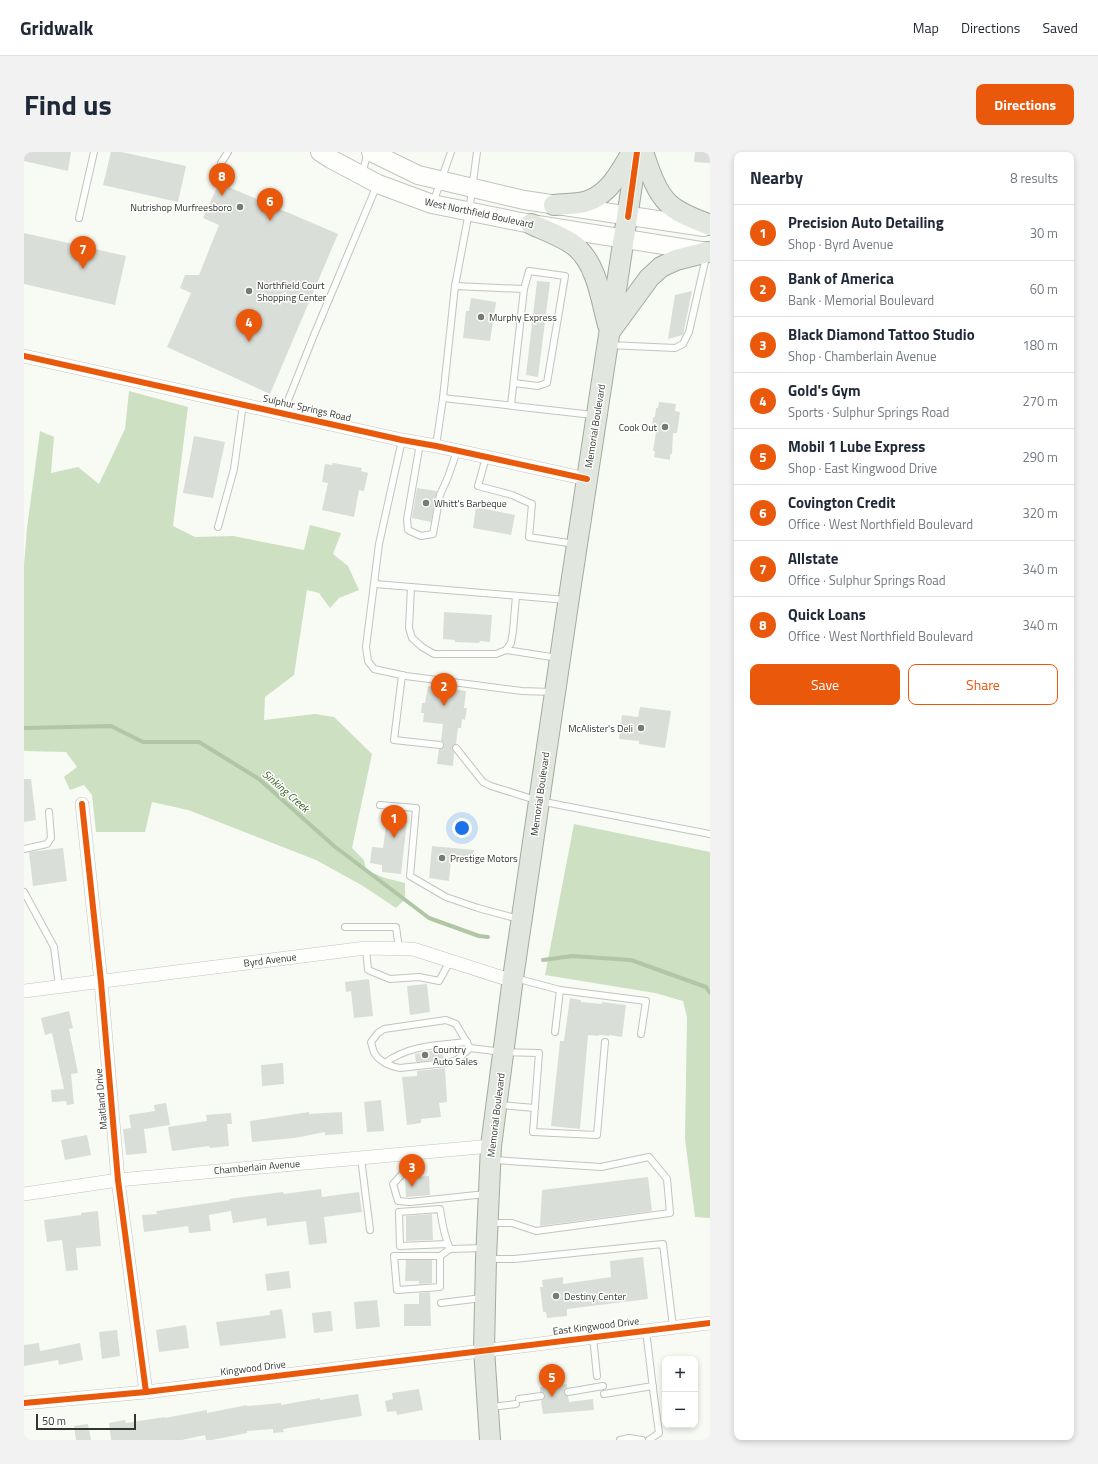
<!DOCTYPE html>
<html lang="en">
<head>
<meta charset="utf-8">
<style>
  :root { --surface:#fff; --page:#f2f2f3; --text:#1f2937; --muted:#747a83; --line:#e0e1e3; --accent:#ea580c }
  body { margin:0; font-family:"Titillium Web",sans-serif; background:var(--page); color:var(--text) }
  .controls { position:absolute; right:12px; bottom:12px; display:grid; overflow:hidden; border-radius:8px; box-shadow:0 2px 6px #0003 }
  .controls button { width:36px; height:36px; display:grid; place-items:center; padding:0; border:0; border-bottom:1px solid var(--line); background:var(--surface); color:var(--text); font:20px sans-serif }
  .scale { position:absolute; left:12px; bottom:10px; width:100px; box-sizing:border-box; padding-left:4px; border:2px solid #323630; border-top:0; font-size:11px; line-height:14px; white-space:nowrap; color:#323630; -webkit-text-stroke:3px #fff; paint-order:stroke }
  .you { position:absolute; left:438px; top:676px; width:14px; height:14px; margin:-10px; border:3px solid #fff; border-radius:50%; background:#1a73e8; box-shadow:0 0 0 6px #1a73e833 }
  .badge { display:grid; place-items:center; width:26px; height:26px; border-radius:50%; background:var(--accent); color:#fff; font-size:13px; font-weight:700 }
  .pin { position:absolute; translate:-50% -33px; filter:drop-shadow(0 1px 2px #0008) }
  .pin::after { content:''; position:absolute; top:21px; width:14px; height:12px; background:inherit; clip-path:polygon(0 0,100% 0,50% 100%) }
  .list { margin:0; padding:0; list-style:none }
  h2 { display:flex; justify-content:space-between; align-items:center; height:52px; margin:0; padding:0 16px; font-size:17px }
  h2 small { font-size:13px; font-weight:400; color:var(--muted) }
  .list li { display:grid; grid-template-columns:26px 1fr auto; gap:12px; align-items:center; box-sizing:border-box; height:56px; padding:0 16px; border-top:1px solid var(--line) }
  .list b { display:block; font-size:15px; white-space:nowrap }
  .list p { margin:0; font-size:13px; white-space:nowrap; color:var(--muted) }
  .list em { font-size:13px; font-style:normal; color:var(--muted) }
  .actions { display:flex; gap:8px; padding:12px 16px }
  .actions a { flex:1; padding:9px 0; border:1px solid var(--accent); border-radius:8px; text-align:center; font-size:14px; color:var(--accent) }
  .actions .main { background:var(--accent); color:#fff }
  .map { position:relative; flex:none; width:686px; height:1288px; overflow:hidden; border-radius:8px }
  header { display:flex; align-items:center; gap:24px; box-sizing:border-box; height:56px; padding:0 20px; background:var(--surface); border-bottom:1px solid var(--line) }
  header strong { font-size:19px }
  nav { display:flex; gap:22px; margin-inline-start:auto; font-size:14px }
  .intro { display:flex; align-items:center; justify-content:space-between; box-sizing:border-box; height:96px; padding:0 24px }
  h1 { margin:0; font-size:28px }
  .button { padding:10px 18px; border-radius:8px; background:var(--accent); color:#fff; font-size:14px; font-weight:700 }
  main { display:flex; gap:24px; padding:0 24px }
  aside { flex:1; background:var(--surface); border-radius:8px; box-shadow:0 2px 6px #0003 }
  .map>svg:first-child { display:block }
  .forest { fill:#cde0c2 }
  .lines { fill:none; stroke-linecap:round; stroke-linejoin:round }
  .stream { stroke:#b0c6a5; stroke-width:4 }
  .building { fill:#daded8 }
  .service-casing { stroke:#c1c4bf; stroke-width:8 }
  .minor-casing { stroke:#c1c4bf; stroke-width:14 }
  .secondary-casing { stroke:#c1c4bf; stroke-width:20 }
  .primary-casing { stroke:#a2ac9b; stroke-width:22 }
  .service { stroke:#fefefd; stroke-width:6 }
  .minor { stroke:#fefefd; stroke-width:13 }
  .secondary { stroke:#fefefd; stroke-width:18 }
  .primary { stroke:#e1e6de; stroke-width:20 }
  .cycleway-casing { stroke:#fff; stroke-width:8 }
  .cycleway { stroke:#e8590c; stroke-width:6 }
  .poi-dot { fill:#777b75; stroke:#fff; stroke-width:1.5 }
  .labels { text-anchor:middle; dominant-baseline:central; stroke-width:3; stroke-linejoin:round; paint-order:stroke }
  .poi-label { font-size:10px; fill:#323630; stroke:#fff; text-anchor:start }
  .street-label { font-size:10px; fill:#323630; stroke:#fff }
  .water-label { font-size:11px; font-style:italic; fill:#375d1e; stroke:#fff }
</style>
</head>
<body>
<header>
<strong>Gridwalk</strong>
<nav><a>Map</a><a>Directions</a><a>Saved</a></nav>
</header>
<div class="intro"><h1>Find us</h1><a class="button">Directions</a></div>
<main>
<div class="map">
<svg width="686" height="1288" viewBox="0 0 686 1288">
  <rect width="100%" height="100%" fill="#f7fbf4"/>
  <g class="forest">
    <polygon points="105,239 164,255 149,374 171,385 209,384 280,398 286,373 317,381 309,402 324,414 335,438 315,446 306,456 295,441 283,438 270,523 241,545 240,568 291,562 310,565 348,602 328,696 340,708 342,718 361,726 381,731 381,747 372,756 339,734 292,708 164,658 128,650 121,680 72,680 68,643 60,633 46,638 40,625 53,615 42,600 0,599 0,413 3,376 16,279 30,285 27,321 54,315 75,332 101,277"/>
    <polygon points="550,672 686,700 686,1066 671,1065 661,987 663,865 659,849 631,841 521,823"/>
  </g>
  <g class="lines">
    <g class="stream">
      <polyline points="0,576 87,574 119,590 175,590 235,627 310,694 405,766 455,784 464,785"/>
      <polyline points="519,808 548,804 607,808 682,835 686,841"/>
    </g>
  </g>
  <g class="building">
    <polygon points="0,0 47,0 44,19 0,9"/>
    <polygon points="87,0 97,0 162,14 154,50 79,33"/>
    <polygon points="671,0 686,0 686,11 670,10"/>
    <polygon points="195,31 314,82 246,242 143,195 167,141 156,136 161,123 175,123 195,73 179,66"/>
    <polygon points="0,81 102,104 91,153 0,132"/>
    <polygon points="513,129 526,130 514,225 502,223"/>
    <polygon points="668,139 659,183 644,187 651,143"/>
    <polygon points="447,146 472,150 466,189 439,186 442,159 445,159"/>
    <polygon points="635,250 652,252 651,259 656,260 653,281 649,281 648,302 646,302 646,308 630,305 631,299 629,299 632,280 629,279 630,276 628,276 629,265 631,265 632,256 634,256"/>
    <polygon points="170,284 201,290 189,346 159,341"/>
    <polygon points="309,311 338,316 337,319 344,321 340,339 335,338 330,365 298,358 304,331 298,330 301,312 308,313"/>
    <polygon points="393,336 413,339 407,370 388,366"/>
    <polygon points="452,355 491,363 487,383 449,376"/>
    <polygon points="420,460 468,463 466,490 456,489 455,491 431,490 431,488 419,487"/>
    <polygon points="404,534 442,539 440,556 443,556 441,568 438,567 437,576 434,576 432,592 428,595 430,601 429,614 413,612 415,597 418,597 420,594 420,591 417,589 419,572 399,570 400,561 397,561 398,551 401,551"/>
    <polygon points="616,555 647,559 641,596 615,592 615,589 595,587 598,563 614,565"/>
    <polygon points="0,627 7,627 12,668 0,670"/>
    <polygon points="363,667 383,669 377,722 358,720 358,713 346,711 348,695 359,696"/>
    <polygon points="408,694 450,698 448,711 427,709 425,729 405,726"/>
    <polygon points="39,696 43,729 9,734 5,700"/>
    <polygon points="345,827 349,864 330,866 327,839 322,840 321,830"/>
    <polygon points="403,832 406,860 386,863 383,834"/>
    <polygon points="546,846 557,848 557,850 578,852 578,850 602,853 598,885 585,883 585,884 575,883 574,884 564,883 556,977 527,974 536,889 540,889"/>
    <polygon points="45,859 49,876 45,877 54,921 47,922 50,952 43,953 42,949 28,950 27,938 40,937 28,881 21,883 17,866"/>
    <polygon points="418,897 420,907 392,910 391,902"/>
    <polygon points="259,911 260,932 238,934 237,913"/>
    <polygon points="421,916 423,950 415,951 417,965 397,967 397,971 383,973 378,925 393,924 393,919"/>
    <polygon points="357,948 360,979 343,980 340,950"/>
    <polygon points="142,951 146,973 120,977 123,1001 102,1003 99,977 107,976 105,963 131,959 130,953"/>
    <polygon points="285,960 285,962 318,960 319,982 301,983 301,980 271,986 228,990 226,969"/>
    <polygon points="207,961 208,972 203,972 205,994 186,996 185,994 148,999 144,975 183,969 182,963"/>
    <polygon points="63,983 67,1003 41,1008 37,988"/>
    <polygon points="405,1024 406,1043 382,1045 381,1026"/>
    <polygon points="624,1025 628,1059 516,1074 518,1038"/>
    <polygon points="297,1037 298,1045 335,1040 338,1060 300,1065 303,1091 285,1093 282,1069 243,1074 242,1066 209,1071 207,1059 185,1063 187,1079 165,1081 164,1074 120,1080 118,1063 133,1062 132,1059 206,1048 205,1047 227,1044 259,1040 260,1042"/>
    <polygon points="74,1059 77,1094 52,1096 54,1118 42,1119 38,1088 23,1090 20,1068 57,1063 57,1061"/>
    <polygon points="408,1062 409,1088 382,1089 382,1064"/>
    <polygon points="619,1105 624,1147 543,1157 543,1164 523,1166 522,1160 519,1160 516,1135 519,1135 518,1128 539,1125 539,1132 587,1125 586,1109"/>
    <polygon points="382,1108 408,1108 408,1131 395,1132 395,1129 381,1129"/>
    <polygon points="265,1119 267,1136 243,1139 241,1122"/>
    <polygon points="406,1140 407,1174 380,1174 380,1152 395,1152 395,1141"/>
    <polygon points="353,1148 356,1175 332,1177 330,1150"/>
    <polygon points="258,1157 262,1186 196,1194 192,1170 246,1163 246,1159"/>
    <polygon points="307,1159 309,1179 290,1181 288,1161"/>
    <polygon points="162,1173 165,1196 135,1200 132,1178"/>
    <polygon points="93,1178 96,1204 78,1207 75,1180"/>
    <polygon points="15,1191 16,1199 56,1191 59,1208 35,1213 34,1208 0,1214 0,1193"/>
    <polygon points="543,1232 543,1236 541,1237 540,1240 541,1243 544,1244 545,1250 569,1247 570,1258 519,1262 517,1249 520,1247 521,1244 520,1241 516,1240 516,1235"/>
    <polygon points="395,1237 399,1258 373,1263 372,1259 363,1260 361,1249 369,1247 368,1241"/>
    <polygon points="334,1242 338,1264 259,1277 260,1280 249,1281 249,1277 223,1279 223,1281 188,1288 182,1288 181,1283 158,1288 87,1288 85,1271 101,1268 102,1271 141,1265 141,1266 183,1258 183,1261 223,1253 223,1254 257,1251 257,1253 296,1246 296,1248"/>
    <polygon points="64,1272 67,1288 52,1288 50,1274"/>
  </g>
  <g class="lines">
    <g class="service-casing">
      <g id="service">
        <polyline points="197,11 204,0"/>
        <polyline points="338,22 344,0"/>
        <polyline points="409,51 427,0"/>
        <polyline points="55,66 70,0"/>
        <polyline points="431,134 500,137 487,253"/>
        <polyline points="585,193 651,196 659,192 665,180 682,105"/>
        <polyline points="490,231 514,234 523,231 541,124 505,119 500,137"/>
        <polyline points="419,246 569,263"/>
        <polyline points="259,261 290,183 353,33"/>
        <polyline points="378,288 355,392 342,495 344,509 350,517 382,524 498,539 528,540"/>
        <polyline points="396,291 383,367 384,378 397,384 409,382 416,343 424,325 433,299"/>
        <polyline points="412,294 419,246 431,134 445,60 453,0"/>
        <polyline points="462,305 454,334 488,343 508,352 505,385 551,392"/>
        <polyline points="194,375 210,317 219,252"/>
        <polyline points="351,432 543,448"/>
        <polyline points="387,435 385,476 388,486 398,495 410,502 472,502 482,498 487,491 489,479 492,444"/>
        <polyline points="482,498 534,506"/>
        <polyline points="378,523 370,588 416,593"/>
        <polyline points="432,596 459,630 467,634 515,649 686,682"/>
        <polyline points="356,653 392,656 386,724 422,745 454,756 495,767"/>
        <polyline points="0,697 23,692 27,686 25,660"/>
        <polyline points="0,740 30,795 35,835"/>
        <polyline points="321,775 372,775 375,797"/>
        <polyline points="342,796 344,818 366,827 395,825 415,829 426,809"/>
        <polyline points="491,826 536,838 622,849 617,882"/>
        <path d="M422 868 432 872 446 896 433 908 422 911 376 916C368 915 356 910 351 902 349 899 348 893 347 890L354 881 360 877Z"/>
        <polyline points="531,880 536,838"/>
        <polyline points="446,896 479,900 515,901 509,980 573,983 581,890"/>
        <path d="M361 911C385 893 414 893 443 890"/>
        <polyline points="476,953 511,956"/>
        <polyline points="386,1001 380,1020 369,1032 374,1049 386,1050 462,1042"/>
        <polyline points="337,1006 346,1078"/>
        <polyline points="466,1071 488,1071 512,1079 646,1061 643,1027 625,1005 577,1015 470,1008"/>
        <path d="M423 1092 376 1094 375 1060 416 1057C418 1071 420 1084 426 1097L461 1096"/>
        <polyline points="416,1104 416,1135 373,1138 370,1104 416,1104 426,1097"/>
        <polyline points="464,1107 490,1107 639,1092 649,1175"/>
        <polyline points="417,1151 458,1146"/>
        <polyline points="622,1178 629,1237 635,1281 625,1288"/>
        <polyline points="569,1185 573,1224"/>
        <polyline points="544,1240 579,1234"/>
        <polyline points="580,1242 629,1234"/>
        <polyline points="495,1247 517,1244"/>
        <polyline points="467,1255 492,1252"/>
        <polyline points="596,1288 605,1286 618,1288"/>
      </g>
    </g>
    <g class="minor-casing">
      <g id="minor">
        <polyline points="0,204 378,288 412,294 563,327"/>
        <polyline points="58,652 77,830 94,1028 122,1240"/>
        <polyline points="0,839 342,796 389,797 489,829"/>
        <polyline points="0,1042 94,1028 467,994"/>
        <polyline points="0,1251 122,1240 686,1171"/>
      </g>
    </g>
    <g class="secondary-casing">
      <g id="secondary">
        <polyline points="296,0 307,7 354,32 408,52 507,72 683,100"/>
        <polyline points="347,0 394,23 500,48 680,75"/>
      </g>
    </g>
    <g class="primary-casing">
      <g id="primary">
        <path d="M619 0C625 17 631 38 644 51 655 62 672 67 686 73"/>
        <path d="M530 53C538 52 547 52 555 51 583 47 595 22 608 0"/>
        <path d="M507 72C520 78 542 86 552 95 573 113 577 147 584 173"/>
        <polyline points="587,178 625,126 637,115 652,108 684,100"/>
        <polyline points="466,1288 460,1197 462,1107 467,994 489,826 547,432 613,0"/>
      </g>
    </g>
    <use href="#service" class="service"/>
    <use href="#minor" class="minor"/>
    <use href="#secondary" class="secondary"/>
    <use href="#primary" class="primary"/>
    <g class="cycleway-casing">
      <g id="cycleway">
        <polyline points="604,65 613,0"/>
        <polyline points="0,204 378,288 412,294 563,327"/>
        <polyline points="58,652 77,830 94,1028 122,1240"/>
        <polyline points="0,1251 122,1240 686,1171"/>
      </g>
    </g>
    <use href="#cycleway" class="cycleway"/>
  </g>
  <g class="poi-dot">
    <circle cx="216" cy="55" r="4"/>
    <circle cx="225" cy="139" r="4"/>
    <circle cx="457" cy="165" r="4"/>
    <circle cx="641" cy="275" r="4"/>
    <circle cx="402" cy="351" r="4"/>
    <circle cx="617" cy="576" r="4"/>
    <circle cx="418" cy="706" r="4"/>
    <circle cx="401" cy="903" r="4"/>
    <circle cx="532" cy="1144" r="4"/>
  </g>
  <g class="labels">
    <g class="poi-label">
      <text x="208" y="55" text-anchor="end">Nutrishop Murfreesboro</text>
      <text x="233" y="133">Northfield Court<tspan x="233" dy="12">Shopping Center</tspan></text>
      <text x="465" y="165">Murphy Express</text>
      <text x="633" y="275" text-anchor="end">Cook Out</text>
      <text x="410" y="351">Whitt's Barbeque</text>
      <text x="609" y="576" text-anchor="end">McAlister's Deli</text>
      <text x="426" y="706">Prestige Motors</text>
      <text x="409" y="897">Country<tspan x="409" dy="12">Auto Sales</tspan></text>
      <text x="540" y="1144">Destiny Center</text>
    </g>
    <g class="street-label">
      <text transform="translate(455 61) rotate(12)">West Northfield Boulevard</text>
      <text transform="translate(283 256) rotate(13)">Sulphur Springs Road</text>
      <text transform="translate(571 274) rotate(-81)">Memorial Boulevard</text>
      <text transform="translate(516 642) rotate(-82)">Memorial Boulevard</text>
      <text transform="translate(246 808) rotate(-7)">Byrd Avenue</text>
      <text transform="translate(77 947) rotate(-95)">Maitland Drive</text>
      <text transform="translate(472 963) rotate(-83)">Memorial Boulevard</text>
      <text transform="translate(233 1015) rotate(-5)">Chamberlain Avenue</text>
      <text transform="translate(572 1174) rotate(-7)">East Kingwood Drive</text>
      <text transform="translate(229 1216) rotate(-7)">Kingwood Drive</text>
    </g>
    <g class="water-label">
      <text transform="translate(262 639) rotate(41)">Sinking Creek</text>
    </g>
  </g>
</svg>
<div class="controls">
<button>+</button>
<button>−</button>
</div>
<div class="scale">50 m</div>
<div class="you"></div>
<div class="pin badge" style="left:370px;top:686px">1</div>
<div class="pin badge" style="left:420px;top:554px">2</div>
<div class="pin badge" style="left:388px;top:1035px">3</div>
<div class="pin badge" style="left:225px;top:190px">4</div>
<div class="pin badge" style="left:528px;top:1245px">5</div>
<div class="pin badge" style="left:246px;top:69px">6</div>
<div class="pin badge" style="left:59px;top:117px">7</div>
<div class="pin badge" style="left:198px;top:44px">8</div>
</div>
<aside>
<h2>Nearby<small>8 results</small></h2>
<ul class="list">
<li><span class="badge">1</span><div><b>Precision Auto Detailing</b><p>Shop · Byrd Avenue</p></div><em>30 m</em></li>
<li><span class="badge">2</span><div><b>Bank of America</b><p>Bank · Memorial Boulevard</p></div><em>60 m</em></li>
<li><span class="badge">3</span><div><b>Black Diamond Tattoo Studio</b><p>Shop · Chamberlain Avenue</p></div><em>180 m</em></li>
<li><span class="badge">4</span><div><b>Gold's Gym</b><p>Sports · Sulphur Springs Road</p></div><em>270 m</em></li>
<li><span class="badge">5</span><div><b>Mobil 1 Lube Express</b><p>Shop · East Kingwood Drive</p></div><em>290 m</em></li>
<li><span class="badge">6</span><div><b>Covington Credit</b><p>Office · West Northfield Boulevard</p></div><em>320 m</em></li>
<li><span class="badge">7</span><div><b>Allstate</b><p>Office · Sulphur Springs Road</p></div><em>340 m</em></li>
<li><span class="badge">8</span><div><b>Quick Loans</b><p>Office · West Northfield Boulevard</p></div><em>340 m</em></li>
</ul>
<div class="actions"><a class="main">Save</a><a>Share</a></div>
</aside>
</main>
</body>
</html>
